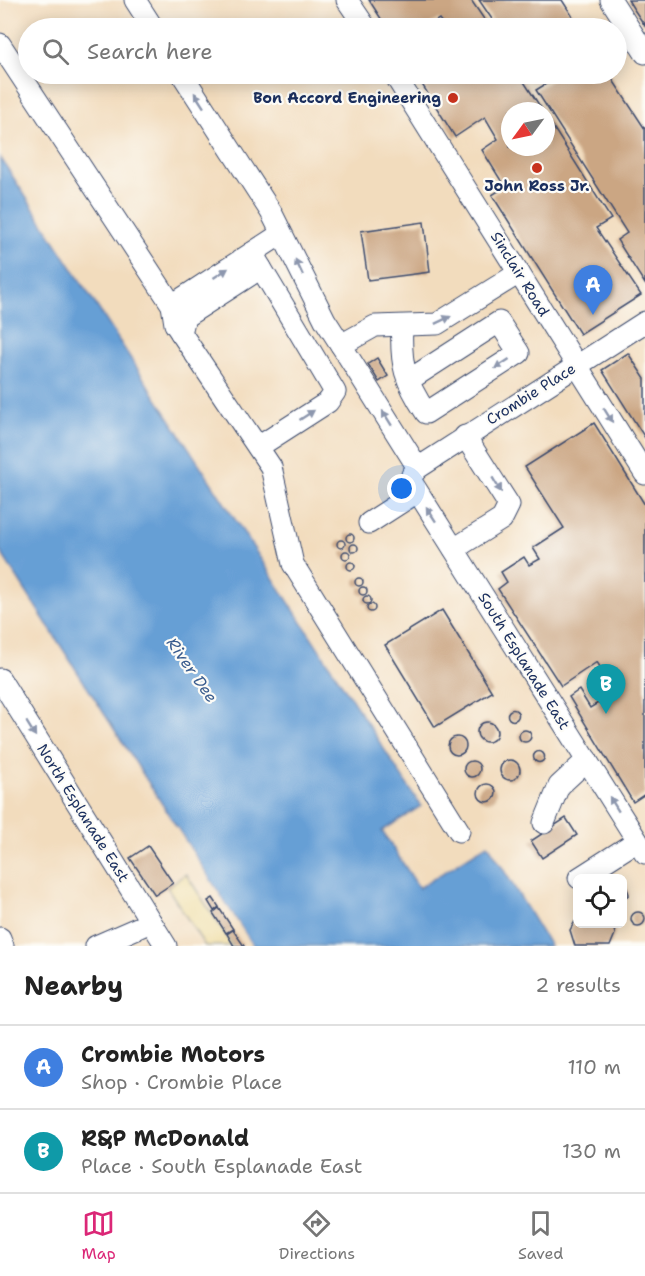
<!DOCTYPE html>
<html lang="en">
<head>
<meta charset="utf-8">
<style>
  :root { --surface:#fff; --page:#f6f6f6; --text:#222; --muted:#767676; --line:#e0e0e0; --accent:#db2777 }
  body { margin:0; font-family:"Shantell Sans",sans-serif; background:var(--page); color:var(--text) }
  .controls { position:absolute; right:18px; bottom:18px; display:grid; overflow:hidden; border-radius:9px; box-shadow:0 3px 15px #0003 }
  .controls button { width:54px; height:54px; display:grid; place-items:center; padding:0; border:0; border-bottom:2px solid var(--line); background:var(--surface); color:var(--text); font:30px sans-serif }
  .compass { position:absolute; left:501px; top:102px; width:54px; height:54px; border-radius:50%; background:var(--surface); box-shadow:0 3px 15px #0003; rotate:237deg }
  .you { position:absolute; left:402px; top:489px; width:21px; height:21px; margin:-15px; border:4px solid #fff; border-radius:50%; background:#1a73e8; box-shadow:0 0 0 9px #1a73e833 }
  .badge { display:grid; place-items:center; width:39px; height:39px; border-radius:50%; background:var(--accent); color:#fff; font-size:20px; font-weight:700 }
  .pin { position:absolute; translate:-50% -50px; filter:drop-shadow(0 2px 3px #0008) }
  .pin::after { content:''; position:absolute; top:32px; width:21px; height:18px; background:inherit; clip-path:polygon(0 0,100% 0,50% 100%) }
  .list { margin:0; padding:0; list-style:none }
  h2 { display:flex; justify-content:space-between; align-items:center; height:78px; margin:0; padding:0 24px; font-size:26px }
  h2 small { font-size:20px; font-weight:400; color:var(--muted) }
  .list li { display:grid; grid-template-columns:39px 1fr auto; gap:18px; align-items:center; box-sizing:border-box; height:84px; padding:0 24px; border-top:2px solid var(--line) }
  .list b { display:block; font-size:22px; white-space:nowrap }
  .list p { margin:0; font-size:20px; white-space:nowrap; color:var(--muted) }
  .list em { font-size:20px; font-style:normal; color:var(--muted) }
  .icon { flex:none; width:33px; height:33px; fill:none; stroke:currentColor; stroke-width:2; stroke-linecap:round; stroke-linejoin:round }
  .map { position:relative; flex:none; width:645px; height:946px; overflow:hidden }
  .search { position:absolute; background:var(--surface); box-shadow:0 3px 15px #0003; left:18px; right:18px; top:18px; height:66px; display:flex; align-items:center; gap:15px; box-sizing:border-box; padding:0 21px; border-radius:33px; color:var(--muted); font-size:22px }
  .sheet { height:246px; background:var(--surface) }
  nav { display:flex; justify-content:space-around; align-items:center; box-sizing:border-box; height:84px; border-top:2px solid var(--line); background:var(--surface); font-size:16px; color:var(--muted) }
  nav a { display:grid; justify-items:center; gap:3px }
  nav .on { color:var(--accent) }
  .map>svg:first-child { display:block }
  .sand { fill:#eeda9e; stroke:#84847e; stroke-width:1.5 }
  .water { fill:#669fd5; stroke:#40679a; stroke-width:1.5 }
  .pier { fill:#f2dcbd }
  .building { fill:#cba683 }
  .lines { fill:none; stroke-linecap:round; stroke-linejoin:round }
  .minor-casing { stroke:#3b496c; stroke-width:23 }
  .minor { stroke:#fff; stroke-width:21 }
  .oneway { fill:#8d97ae }
  .poi-dot { fill:#c8321e; stroke:#fdfcf7; stroke-width:2 }
  .labels { text-anchor:middle; dominant-baseline:central; stroke-width:4.5; stroke-linejoin:round; paint-order:stroke }
  .poi-label { font-size:15px; font-weight:bold; fill:#1b2f5e; stroke:#fdfcf7; text-anchor:end }
  .street-label { font-size:15px; fill:#1b2f5e; stroke:#fdfcf7 }
  .water-label { font-size:16px; font-style:italic; fill:#395c8e; stroke:#fdfcf7 }
</style>
</head>
<body>
<div class="map">
<svg width="645" height="946" viewBox="0 0 645 946">
  <rect width="100%" height="100%" fill="#fdfcf7"/>
  <filter id="ink" filterUnits="userSpaceOnUse"><feTurbulence type="fractalNoise" baseFrequency=".0167" numOctaves="2"/><feDisplacementMap in="SourceGraphic" scale="12" xChannelSelector="R" yChannelSelector="G"/><feConvolveMatrix kernelMatrix="1 2 1 2 8 2 1 2 1" color-interpolation-filters="sRGB"/></filter>
  <filter id="wash" filterUnits="userSpaceOnUse"><feTurbulence type="fractalNoise" baseFrequency=".008" numOctaves="4" result="noise"/><feDisplacementMap in="SourceGraphic" scale="24" xChannelSelector="R" yChannelSelector="G"/><feGaussianBlur stdDeviation="1.35" result="paint"/><feColorMatrix in="noise" values="0 0 0 0 0 0 0 0 0 0 0 0 0 0 0 0 0 1.4 0 .05"/><feComposite in="paint" operator="in"/></filter>
  <g filter="url(#wash)">
    <rect width="100%" height="100%" fill="#f2dcbd"/>
    <polygon class="sand" points="186,874 233,946 205,946 167,887"/>
    <polygon class="water" points="0,157 421,806 382,831 419,888 488,844 550,946 253,946 0,551"/>
    <polygon class="pier" points="176,827 253,946 250,946 174,829"/>
    <g id="blocks">
      <g class="building">
        <polygon points="369,0 471,0 490,28 446,28 439,19 424,28 387,28"/>
        <polygon points="479,0 562,0 580,28 498,28"/>
        <polygon points="628,0 645,0 645,26 633,8"/>
        <polygon points="301,22 311,24 316,28 290,28"/>
        <polygon points="424,74 519,74 543,111 510,111 510,147 546,147 546,116 611,219 596,228 641,295 580,334 492,195 505,187 482,150 498,139 485,117 455,137 418,78"/>
        <polygon points="527,74 544,74 532,81"/>
        <polygon points="562,74 609,74 645,129 645,284 617,240 627,233 536,90"/>
        <polygon points="424,222 430,272 368,280 361,231"/>
        <polygon points="628,353 645,379 645,438 602,370"/>
        <polygon points="377,358 388,376 379,382 368,364"/>
        <polygon points="594,423 645,505 645,794 633,802 569,697 579,690 590,708 616,692 597,662 561,686 498,589 507,582 501,572 524,557 529,565 540,559 533,548 564,528 525,467"/>
        <circle cx="350" cy="538" r="4"/>
        <circle cx="341" cy="544" r="4"/>
        <circle cx="354" cy="548" r="4"/>
        <circle cx="346" cy="555" r="4"/>
        <circle cx="351" cy="566" r="4"/>
        <circle cx="359" cy="582" r="4"/>
        <circle cx="363" cy="591" r="4"/>
        <circle cx="367" cy="600" r="4"/>
        <circle cx="371" cy="608" r="4"/>
        <polygon points="442,610 492,692 435,727 385,645"/>
        <circle cx="513" cy="715" r="5.5"/>
        <circle cx="487" cy="732" r="10"/>
        <circle cx="525" cy="736" r="6"/>
        <circle cx="457" cy="746" r="9"/>
        <circle cx="539" cy="757" r="5.5"/>
        <circle cx="510" cy="770" r="10"/>
        <circle cx="472" cy="769" r="8"/>
        <circle cx="487" cy="793" r="9"/>
        <polygon points="566,818 577,835 542,858 531,841"/>
        <polygon points="148,846 173,883 155,895 130,858"/>
        <polygon points="622,885 626,886 629,894 622,902"/>
        <polygon points="213,898 219,907 214,911 208,901"/>
        <polygon points="219,908 233,929 226,933 213,913"/>
        <circle cx="638" cy="919" r="7"/>
        <polygon points="578,916 578,924 613,924 615,934 610,946 575,946 570,930"/>
        <polygon points="233,930 244,946 234,946 227,934"/>
      </g>
    </g>
  </g>
  <g filter="url(#ink)">
    <use href="#blocks" fill-opacity="0" stroke="#3b496c" stroke-width="1.5"/>
    <g class="lines">
      <g class="minor-casing">
        <g id="minor">
          <polyline points="135,0 153,28"/>
          <polyline points="347,0 366,28"/>
          <polyline points="611,0 645,53"/>
          <polyline points="0,44 172,305 175,324 271,467 293,564 459,831"/>
          <polyline points="182,74 271,212 325,320 341,345"/>
          <polyline points="394,74 645,474"/>
          <polyline points="252,253 335,392 328,402 258,447"/>
          <polyline points="172,305 281,234"/>
          <polyline points="645,322 418,468 412,475 411,481 645,853"/>
          <path d="M402 326C400 365 405 381 426 413L519 353 499 322 409 380"/>
          <polyline points="181,333 185,317 261,268"/>
          <polyline points="418,468 341,345 375,326 437,324 519,273"/>
          <polyline points="369,523 417,492"/>
          <polyline points="454,549 502,519 509,505 465,436"/>
          <polyline points="0,679 166,946"/>
          <polyline points="544,823 559,786 587,760"/>
          <polyline points="579,878 637,841"/>
          <polyline points="0,938 3,946"/>
          <polyline points="96,946 151,922"/>
        </g>
      </g>
      <use href="#minor" class="minor"/>
    </g>
    <defs><path id="oneway-solid" d="M-6-.8H1V-3.2L6.5 0L1 3.2V.8H-6Z" transform="scale(1.5)"/></defs>
    <g class="oneway">
      <use href="#oneway-solid" transform="translate(199 100) rotate(-123)"/>
      <use href="#oneway-solid" transform="translate(299 267) rotate(-115)"/>
      <use href="#oneway-solid" transform="translate(221 273) rotate(-33)"/>
      <use href="#oneway-solid" transform="translate(443 320) rotate(-25)"/>
      <use href="#oneway-solid" transform="translate(502 364) rotate(147)"/>
      <use href="#oneway-solid" transform="translate(307 415) rotate(-33)"/>
      <use href="#oneway-solid" transform="translate(608 415) rotate(58)"/>
      <use href="#oneway-solid" transform="translate(387 418) rotate(-122)"/>
      <use href="#oneway-solid" transform="translate(497 485) rotate(59)"/>
      <use href="#oneway-solid" transform="translate(431 514) rotate(-123)"/>
      <use href="#oneway-solid" transform="translate(31 729) rotate(58)"/>
      <use href="#oneway-solid" transform="translate(614 804) rotate(-122)"/>
    </g>
  </g>
  <g class="poi-dot">
    <circle cx="453" cy="98" r="6"/>
    <circle cx="537" cy="168" r="6"/>
  </g>
  <g class="labels">
    <g class="poi-label">
      <text x="441" y="98">Bon Accord Engineering</text>
      <text x="537" y="186" text-anchor="middle">John Ross Jr.</text>
    </g>
    <g class="street-label">
      <text transform="translate(520 274) rotate(58)">Sinclair Road</text>
      <text transform="translate(531 394) rotate(-32)">Crombie Place</text>
      <text transform="translate(524 661) rotate(58)">South Esplanade East</text>
      <text transform="translate(83 813) rotate(58)">North Esplanade East</text>
    </g>
    <g class="water-label">
      <text transform="translate(192 670) rotate(55)">River Dee</text>
    </g>
  </g>
</svg>
<div class="controls">
<button><svg class="icon" aria-label="locate" viewBox="0 0 24 24"><circle cx="12" cy="12" r="6"/><path d="M12 2v4M12 18v4M2 12h4M18 12h4"/></svg></button>
</div>
<svg class="compass" viewBox="-18 -18 36 36"><path d="M0-13l5 13h-10z" fill="#e53935"/><path d="M0 13l5-13h-10z" fill="#767676"/></svg>
<div class="you"></div>
<div class="pin badge" style="left:593px;top:315px;background:#3f7fe0">A</div>
<div class="pin badge" style="left:606px;top:714px;background:#0f9aa8">B</div>
<div class="search"><svg class="icon" aria-label="search" viewBox="0 0 24 24"><circle cx="10" cy="10" r="6"/><path d="M15 15l6 6"/></svg>Search here</div>
</div>
<section class="sheet">
<h2>Nearby<small>2 results</small></h2>
<ul class="list">
<li><span class="badge" style="background:#3f7fe0">A</span><div><b>Crombie Motors</b><p>Shop · Crombie Place</p></div><em>110 m</em></li>
<li><span class="badge" style="background:#0f9aa8">B</span><div><b>R&amp;P McDonald</b><p>Place · South Esplanade East</p></div><em>130 m</em></li>
</ul>
</section>
<nav>
<a class="on"><svg class="icon" aria-label="map" viewBox="0 0 24 24"><path d="M3 6l6-2 6 2 6-2v14l-6 2-6-2-6 2zM9 4v14M15 6v14"/></svg>Map</a>
<a><svg class="icon" aria-label="directions" viewBox="0 0 24 24"><path d="M12 3l9 9-9 9-9-9zM9 14v-3h6M13 9l2 2-2 2"/></svg>Directions</a>
<a><svg class="icon" aria-label="saved" viewBox="0 0 24 24"><path d="M7 4h10v16l-5-4-5 4z"/></svg>Saved</a>
</nav>
</body>
</html>
